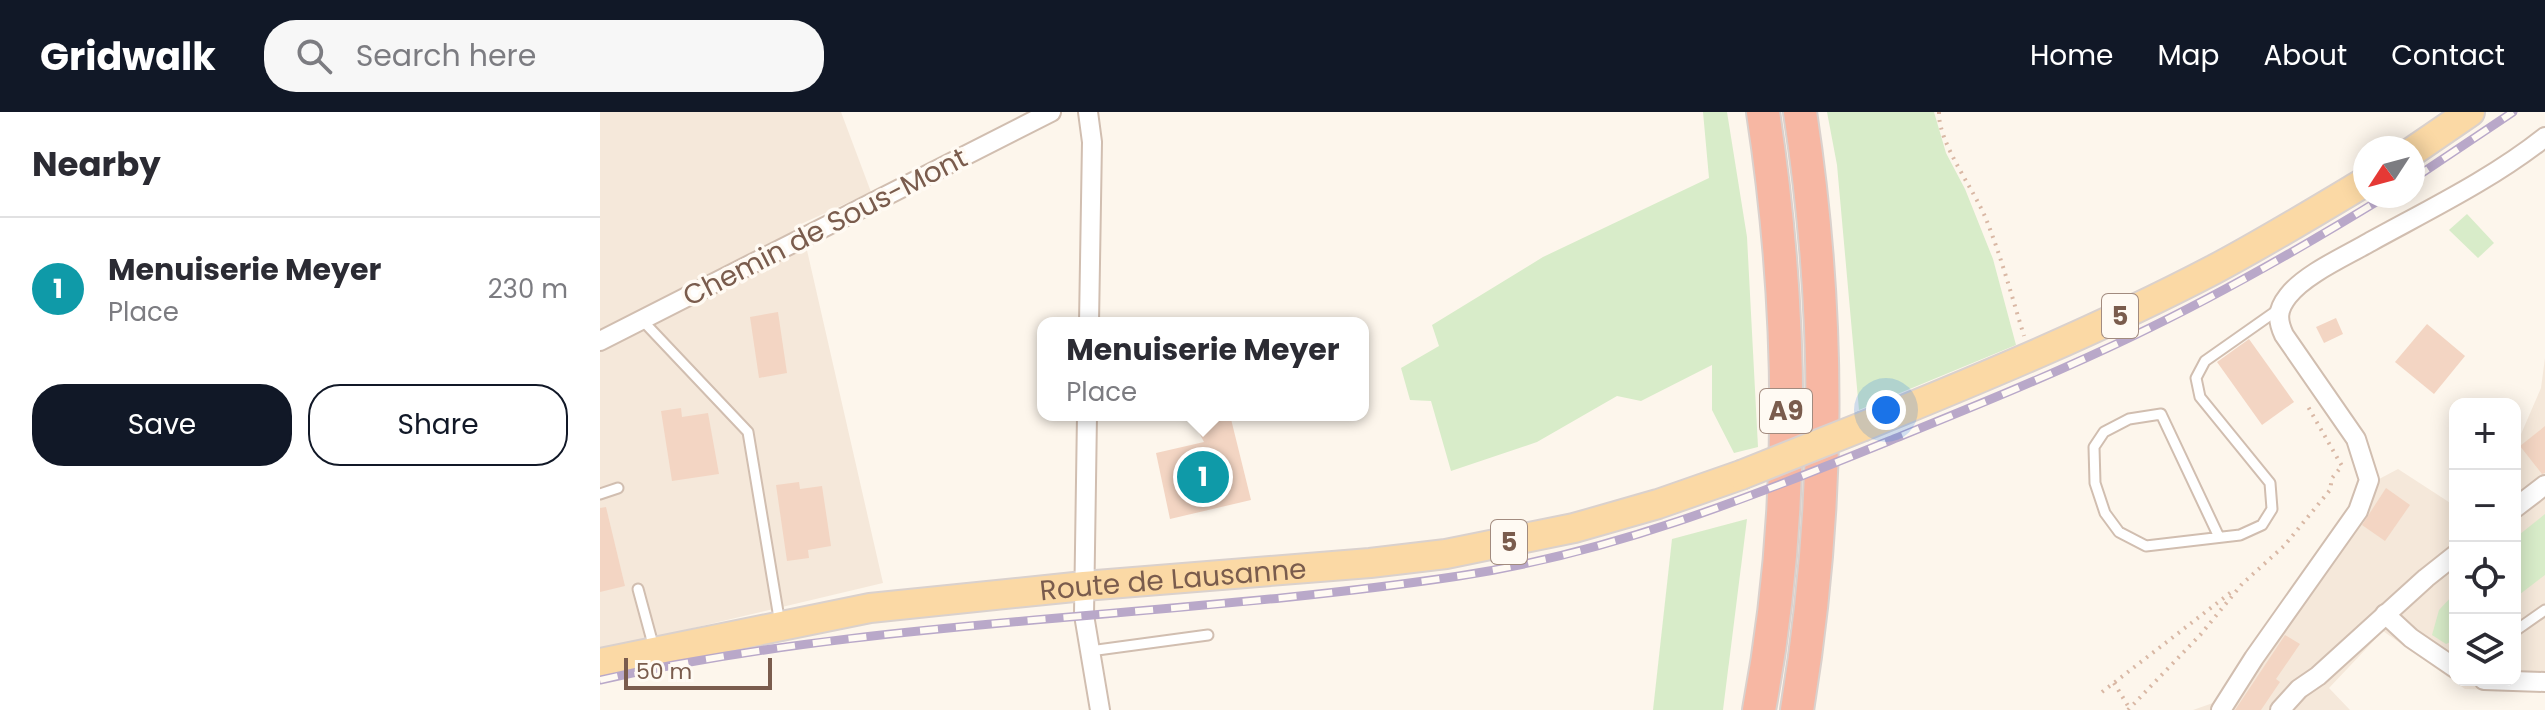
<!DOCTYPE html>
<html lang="en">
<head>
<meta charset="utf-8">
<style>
  :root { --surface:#fff; --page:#f7f7f7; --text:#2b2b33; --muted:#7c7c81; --line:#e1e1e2; --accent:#111827 }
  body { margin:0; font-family:Poppins,sans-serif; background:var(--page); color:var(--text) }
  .controls { position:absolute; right:24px; bottom:24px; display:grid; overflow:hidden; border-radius:16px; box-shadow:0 4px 20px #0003 }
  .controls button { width:72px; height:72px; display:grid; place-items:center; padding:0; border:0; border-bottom:2px solid var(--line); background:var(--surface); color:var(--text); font:40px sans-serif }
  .compass { position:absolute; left:1753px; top:24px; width:72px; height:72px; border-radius:50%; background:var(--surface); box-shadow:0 4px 20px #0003; rotate:234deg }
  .scale { position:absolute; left:24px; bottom:20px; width:148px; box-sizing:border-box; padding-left:8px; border:4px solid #7a5c4d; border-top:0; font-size:22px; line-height:28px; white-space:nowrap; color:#7a5c4d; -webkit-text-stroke:6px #fffaf3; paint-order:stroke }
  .you { position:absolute; left:1286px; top:298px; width:28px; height:28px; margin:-20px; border:6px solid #fff; border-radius:50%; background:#1a73e8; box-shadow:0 0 0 12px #1a73e833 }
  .badge { display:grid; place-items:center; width:52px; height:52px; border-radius:50%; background:var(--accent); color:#fff; font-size:26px; font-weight:700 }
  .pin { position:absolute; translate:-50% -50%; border:4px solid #fff; box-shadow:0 2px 8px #0006 }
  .popup { position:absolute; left:437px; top:205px; width:332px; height:104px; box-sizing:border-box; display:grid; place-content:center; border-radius:16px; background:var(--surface); filter:drop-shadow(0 2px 6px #0005); font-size:26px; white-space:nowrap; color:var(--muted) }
  .popup b { font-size:30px; color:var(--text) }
  .popup::after { content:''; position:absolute; left:50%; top:100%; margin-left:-16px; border:16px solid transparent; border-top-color:var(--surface) }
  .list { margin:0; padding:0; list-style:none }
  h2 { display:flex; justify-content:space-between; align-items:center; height:104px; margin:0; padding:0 32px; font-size:34px }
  h2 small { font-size:26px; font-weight:400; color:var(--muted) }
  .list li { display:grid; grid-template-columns:52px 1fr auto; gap:24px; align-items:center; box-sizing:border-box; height:144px; padding:0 32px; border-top:2px solid var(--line) }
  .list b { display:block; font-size:30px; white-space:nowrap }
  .list p { margin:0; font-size:26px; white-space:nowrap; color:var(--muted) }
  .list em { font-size:26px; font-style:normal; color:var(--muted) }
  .actions { display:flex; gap:16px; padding:24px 32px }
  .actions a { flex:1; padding:18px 0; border:2px solid var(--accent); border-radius:32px; text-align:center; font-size:28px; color:var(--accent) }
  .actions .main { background:var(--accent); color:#fff }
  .icon { flex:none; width:44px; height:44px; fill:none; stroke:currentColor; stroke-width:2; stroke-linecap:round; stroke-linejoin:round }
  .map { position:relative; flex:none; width:1945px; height:598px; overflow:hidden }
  header { display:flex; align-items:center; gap:48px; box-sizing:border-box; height:112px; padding:0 40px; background:var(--accent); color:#fff }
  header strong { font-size:38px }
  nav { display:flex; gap:44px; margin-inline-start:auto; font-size:28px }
  .search { width:560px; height:72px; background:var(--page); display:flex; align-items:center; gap:20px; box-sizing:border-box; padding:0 28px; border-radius:32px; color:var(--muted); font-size:30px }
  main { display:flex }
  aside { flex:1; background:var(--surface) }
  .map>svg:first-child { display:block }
  .residential { fill:#f5e8da }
  .green { fill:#d8ecc9 }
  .building { fill:#f3d5c3 }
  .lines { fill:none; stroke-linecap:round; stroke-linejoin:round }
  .lane-casing { stroke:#d1beb0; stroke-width:13 }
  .street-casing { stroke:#d1beb0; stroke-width:22 }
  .primary-casing { stroke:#dad1cd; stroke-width:32 }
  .highway-casing { stroke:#dad1cd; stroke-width:36 }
  .path { stroke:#d9b8a5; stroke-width:4; stroke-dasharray:2 6; stroke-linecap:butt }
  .lane { stroke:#fff; stroke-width:9 }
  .street { stroke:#fff; stroke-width:18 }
  .primary { stroke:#fbd9a5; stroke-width:28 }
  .highway { stroke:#f7b7a3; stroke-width:32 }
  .rail-casing { stroke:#b9a8c9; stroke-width:9 }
  .rail { stroke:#fffaf3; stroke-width:6; stroke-dasharray:18; stroke-linecap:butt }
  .primary-bridge-casing { stroke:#dad1cd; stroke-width:32; stroke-linecap:butt }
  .primary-bridge { stroke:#fbd9a5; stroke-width:28 }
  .labels { text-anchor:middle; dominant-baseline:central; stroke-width:7; stroke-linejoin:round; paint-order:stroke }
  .shield { fill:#fffaf3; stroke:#a28b7f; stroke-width:2 }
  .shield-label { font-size:26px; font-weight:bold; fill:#7a5c4d }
  .street-label { font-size:28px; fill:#7a5c4d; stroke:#fffaf3 }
</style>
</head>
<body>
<header>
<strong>Gridwalk</strong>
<div class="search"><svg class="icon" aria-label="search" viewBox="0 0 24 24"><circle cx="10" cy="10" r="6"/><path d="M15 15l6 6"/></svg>Search here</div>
<nav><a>Home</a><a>Map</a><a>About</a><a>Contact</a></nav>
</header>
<main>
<aside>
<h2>Nearby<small></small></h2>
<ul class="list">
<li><span class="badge" style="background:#0f9aa8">1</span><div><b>Menuiserie Meyer</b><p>Place</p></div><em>230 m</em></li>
</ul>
<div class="actions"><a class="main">Save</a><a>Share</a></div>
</aside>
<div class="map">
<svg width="1945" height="598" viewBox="0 0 1945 598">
  <rect width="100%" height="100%" fill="#fdf6ec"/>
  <g class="residential">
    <polygon points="0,0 241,0 271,80 201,112 283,471 0,538"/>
    <polygon points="1945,246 1945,580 1865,577 1783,519 1729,576 1750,598 1593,598 1630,585 1766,374 1798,357 1855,394 1855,568 1915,568 1915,336 1941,276"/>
  </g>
  <g class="green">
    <polygon points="1103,0 1127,0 1147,125 1158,335 1134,341 1112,298 1112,253 1041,289 1017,284 937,330 851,359 831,289 810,288 801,256 839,234 832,213 943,145 1109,66"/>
    <polygon points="1227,0 1334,0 1346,41 1365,77 1393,147 1416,233 1259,298 1237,53"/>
    <polygon points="1867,102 1894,131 1878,146 1849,118"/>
    <polygon points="1945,402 1945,463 1915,486 1915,426"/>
    <polygon points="1147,407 1123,598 1053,598 1072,427"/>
    <polygon points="1855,481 1855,528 1846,532 1832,523 1839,498"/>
  </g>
  <g class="building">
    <polygon points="178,200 187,261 159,266 150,205"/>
    <polygon points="1736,206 1743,222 1724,231 1716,215"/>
    <polygon points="1827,212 1865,244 1834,282 1795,250"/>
    <polygon points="1649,227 1694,290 1662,313 1617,250"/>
    <polygon points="81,296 82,305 108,301 119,362 72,369 61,299"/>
    <polygon points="620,303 630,303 651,388 570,407 556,341 604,330 596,315"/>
    <polygon points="1945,314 1945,361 1942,362 1920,334"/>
    <polygon points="199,370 200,377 222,374 231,434 208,438 209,446 187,449 176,373"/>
    <polygon points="1786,376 1810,393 1785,429 1762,413"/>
    <polygon points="6,395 25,474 0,480 0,396"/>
    <polygon points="1685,523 1700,532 1676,567 1680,570 1661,598 1635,598"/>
  </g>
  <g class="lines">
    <g class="lane-casing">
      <g id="lane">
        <polyline points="42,208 148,320 180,512"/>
        <polyline points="0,382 18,376"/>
        <polyline points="1619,425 1561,302 1529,307 1504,320 1494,335 1495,371 1505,401 1519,420 1546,434 1640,423 1662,413 1672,397 1670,371 1600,285 1596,266 1605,249 1679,197"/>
        <polyline points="38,477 54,536"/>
        <polyline points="1915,519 1945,498"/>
        <polyline points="490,539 608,523"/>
      </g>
    </g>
    <g class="street-casing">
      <g id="street">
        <polyline points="488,0 492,30 489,211"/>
        <polyline points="0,229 451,0"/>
        <polyline points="487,303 484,503 500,598"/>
        <polyline points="1915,396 1945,373"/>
        <polyline points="1785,502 1811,526 1855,556"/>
        <polyline points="1884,568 1945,570"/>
        <path d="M1621 598 1654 546 1758 399 1769 368 1756 327 1684 223C1677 208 1677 198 1688 184 1705 162 1746 144 1770 130 1830 97 1892 67 1945 25"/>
        <polyline points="1680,598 1699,577 1718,564 1826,466 1855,443"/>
      </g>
    </g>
    <g class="primary-casing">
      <g id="primary">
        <polyline points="1813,39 1870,0"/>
        <path d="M1264 314C1382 266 1500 217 1613 158 1664 131 1715 100 1765 70"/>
        <path id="s1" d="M0 551 270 496 484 474 770 451 846 442 974 416 1058 392 1141 363"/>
      </g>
    </g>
    <g class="highway-casing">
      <g id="highway">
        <path d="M1159 598C1196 401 1193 198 1163 0"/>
        <path d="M1197 598C1230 395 1231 204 1200 0"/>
      </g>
    </g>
    <g class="path">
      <path d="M1339 0C1338 31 1374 77 1386 107 1401 144 1412 185 1424 224"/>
      <polyline points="1514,571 1530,597"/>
      <polyline points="1502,580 1634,478"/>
      <polyline points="1528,598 1601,522 1642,472 1684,434 1730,378 1732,366 1742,354 1707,293"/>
    </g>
    <use href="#lane" class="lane"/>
    <use href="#street" class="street"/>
    <use href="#primary" class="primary"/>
    <use href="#highway" class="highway"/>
    <g class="rail-casing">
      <g id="rail">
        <polyline points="1813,67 1913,0"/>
        <path d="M0 568C282 505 574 507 859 464 1010 441 1149 386 1289 329 1370 296 1452 263 1531 225 1619 183 1703 135 1786 84"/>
      </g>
    </g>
    <use href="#rail" class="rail"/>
    <g class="primary-bridge-casing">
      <polyline id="primary-bridge" points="1141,363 1264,314"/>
    </g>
    <use href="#primary-bridge" class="primary-bridge"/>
  </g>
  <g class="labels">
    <g class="shield">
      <rect x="1502" y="182" width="36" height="44" rx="6"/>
      <rect x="1160" y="277" width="52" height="44" rx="6"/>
      <rect x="891" y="408" width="36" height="44" rx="6"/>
    </g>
    <g class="shield-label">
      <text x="1520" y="204">5</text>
      <text x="1186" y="299">A9</text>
      <text x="909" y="430">5</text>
    </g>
    <g class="street-label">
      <text transform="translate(225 115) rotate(-27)">Chemin de Sous-Mont</text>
      <text stroke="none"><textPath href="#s1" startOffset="580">Route de Lausanne</textPath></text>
    </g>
  </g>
</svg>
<div class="controls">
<button>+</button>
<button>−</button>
<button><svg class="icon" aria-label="locate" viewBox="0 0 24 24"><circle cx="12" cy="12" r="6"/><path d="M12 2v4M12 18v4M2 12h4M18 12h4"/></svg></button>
<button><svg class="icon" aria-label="layers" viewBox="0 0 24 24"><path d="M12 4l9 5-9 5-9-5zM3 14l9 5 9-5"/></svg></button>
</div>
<svg class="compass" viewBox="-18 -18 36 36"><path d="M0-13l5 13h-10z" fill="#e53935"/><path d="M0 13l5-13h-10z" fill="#7c7c81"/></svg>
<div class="scale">50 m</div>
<div class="you"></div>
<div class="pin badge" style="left:603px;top:365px;background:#0f9aa8">1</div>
<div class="popup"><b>Menuiserie Meyer</b>Place</div>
</div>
</main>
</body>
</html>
